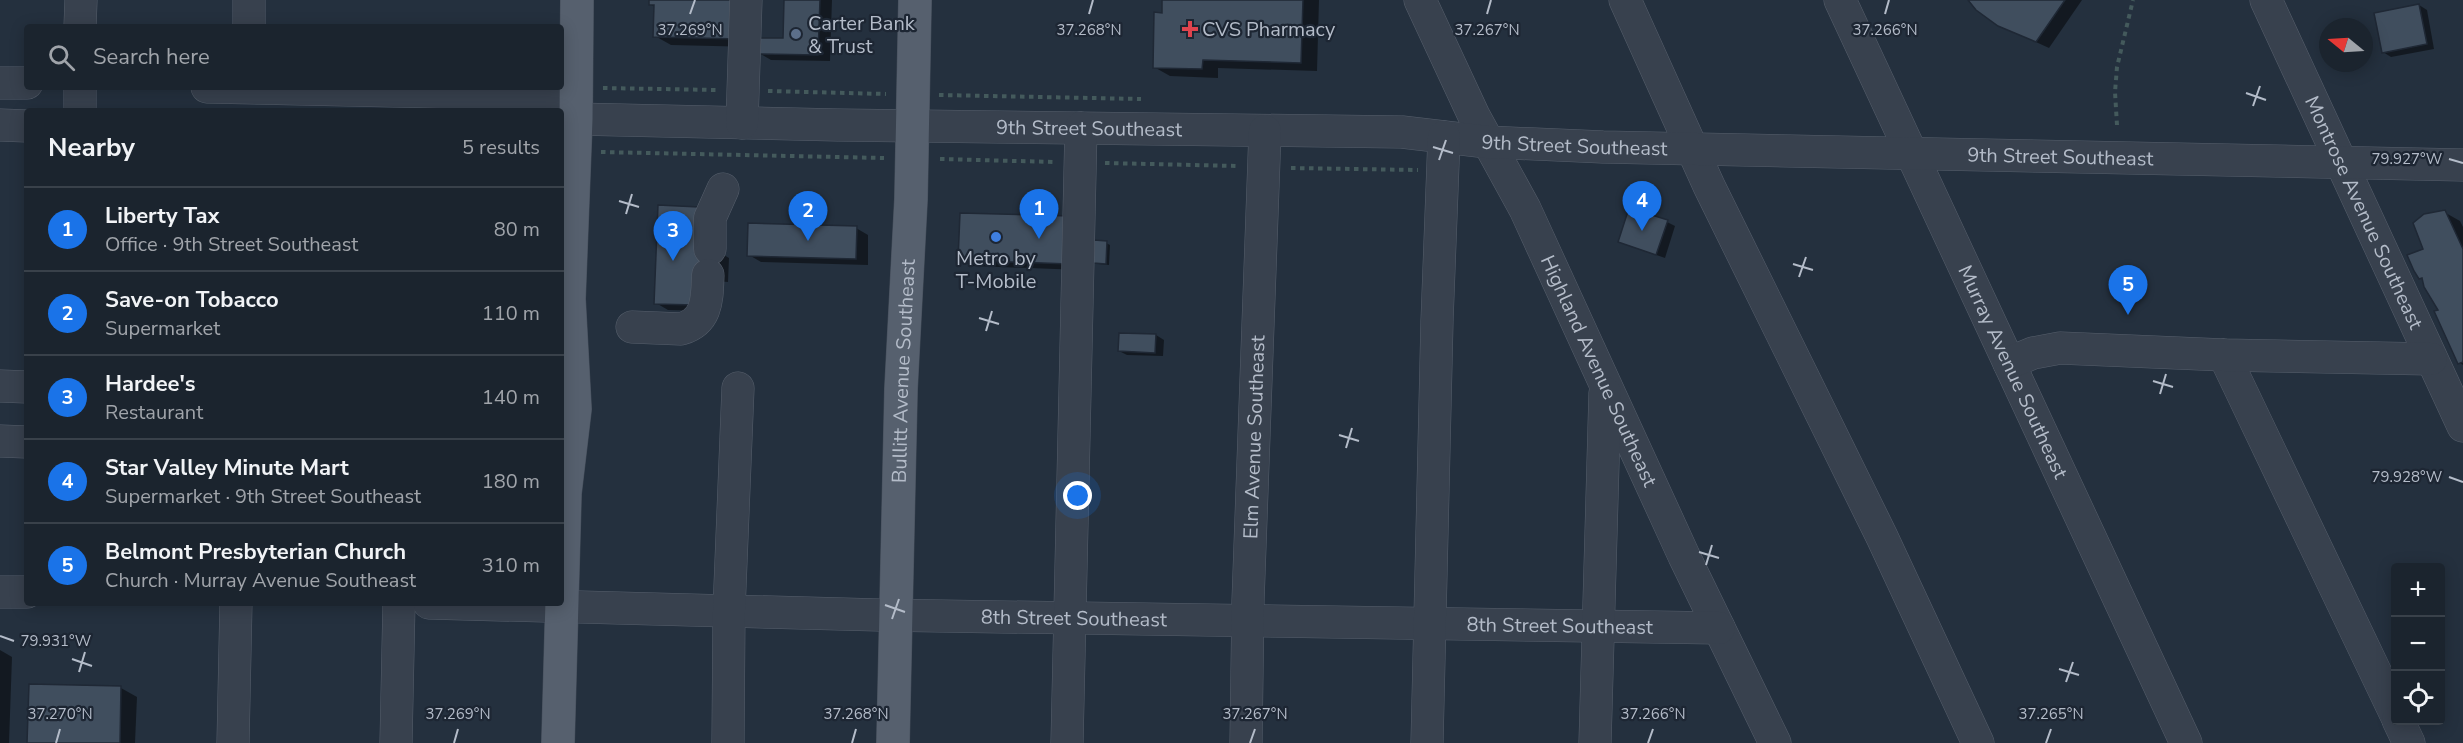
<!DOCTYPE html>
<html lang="en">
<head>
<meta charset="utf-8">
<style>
  :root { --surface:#1b242e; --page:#28303a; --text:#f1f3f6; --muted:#a0a4aa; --line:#39414a; --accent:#1a73e8 }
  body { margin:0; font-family:"Nunito Sans",sans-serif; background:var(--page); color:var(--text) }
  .controls { position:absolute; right:18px; bottom:18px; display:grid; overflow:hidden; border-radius:6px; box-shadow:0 3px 15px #0003 }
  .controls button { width:54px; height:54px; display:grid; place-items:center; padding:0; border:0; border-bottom:2px solid var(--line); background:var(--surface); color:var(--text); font:30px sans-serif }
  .compass { position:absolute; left:2319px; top:18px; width:54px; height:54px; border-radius:50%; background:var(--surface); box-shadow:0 3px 15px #0003; rotate:288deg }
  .you { position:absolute; left:1078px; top:496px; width:21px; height:21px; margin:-15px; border:4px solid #fff; border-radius:50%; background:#1a73e8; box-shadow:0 0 0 9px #1a73e833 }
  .badge { display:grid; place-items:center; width:39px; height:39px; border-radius:50%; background:var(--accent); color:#fff; font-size:20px; font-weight:700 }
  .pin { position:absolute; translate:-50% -50px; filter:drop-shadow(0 2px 3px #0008) }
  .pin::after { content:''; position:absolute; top:32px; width:21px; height:18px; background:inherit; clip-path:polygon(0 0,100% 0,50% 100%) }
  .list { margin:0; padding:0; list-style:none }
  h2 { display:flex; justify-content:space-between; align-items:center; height:78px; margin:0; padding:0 24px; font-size:26px }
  h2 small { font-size:20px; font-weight:400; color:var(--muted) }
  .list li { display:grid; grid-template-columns:39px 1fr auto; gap:18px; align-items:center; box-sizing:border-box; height:84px; padding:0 24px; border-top:2px solid var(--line) }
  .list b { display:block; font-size:22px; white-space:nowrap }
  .list p { margin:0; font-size:20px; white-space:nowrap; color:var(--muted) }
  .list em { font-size:20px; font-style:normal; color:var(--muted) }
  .icon { flex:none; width:33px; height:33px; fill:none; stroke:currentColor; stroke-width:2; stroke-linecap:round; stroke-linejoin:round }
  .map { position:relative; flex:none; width:2463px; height:743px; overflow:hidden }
  .search { position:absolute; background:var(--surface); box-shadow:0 3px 15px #0003; left:24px; top:24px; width:540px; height:66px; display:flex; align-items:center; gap:15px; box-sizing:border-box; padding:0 21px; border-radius:6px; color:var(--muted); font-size:22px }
  .panel { position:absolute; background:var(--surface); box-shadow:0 3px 15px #0003; left:24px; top:108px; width:540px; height:498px; border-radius:6px }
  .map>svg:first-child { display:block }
  .shadow { fill:#0007 }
  .building { fill:#404e5e; stroke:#1f2835; stroke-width:1.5 }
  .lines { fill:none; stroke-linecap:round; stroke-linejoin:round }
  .minor-casing { stroke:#565f6c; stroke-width:33 }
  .major-casing { stroke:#444d5a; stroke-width:34 }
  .path { stroke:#445a5c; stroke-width:4; stroke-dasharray:4.5 4.5; stroke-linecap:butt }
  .minor { stroke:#38414e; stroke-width:32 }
  .major { stroke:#56606e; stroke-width:33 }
  .ticks { fill:none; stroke:#b4bcc9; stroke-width:2 }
  .health-dot { fill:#e0444e; stroke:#1d2633; stroke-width:2 }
  .service-dot { fill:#5c6f8a; stroke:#1d2633; stroke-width:2 }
  .shop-dot { fill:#3f7fe0; stroke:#1d2633; stroke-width:2 }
  .labels { text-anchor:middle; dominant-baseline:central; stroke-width:4.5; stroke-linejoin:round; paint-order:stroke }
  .poi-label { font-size:20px; fill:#b4bcc9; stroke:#1d2633; text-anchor:start }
  .street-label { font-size:20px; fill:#b4bcc9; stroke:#1d2633 }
  .ticks-label { font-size:15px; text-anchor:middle; fill:#b4bcc9; stroke:#1d2633; stroke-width:4.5; stroke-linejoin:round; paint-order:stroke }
</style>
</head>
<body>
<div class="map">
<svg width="2463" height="743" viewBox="0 0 2463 743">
  <rect width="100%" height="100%" fill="#24303e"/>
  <g class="shadow">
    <polygon points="651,0 755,47 671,45 655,36 655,7 650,4"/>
    <polygon points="785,0 832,0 830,61 771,60 759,53 784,40"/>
    <polygon points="1164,0 1319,0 1317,71 1218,68 1218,78 1170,76 1154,67"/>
    <polygon points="1970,0 2082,0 2049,48 1999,25"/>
    <polygon points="2419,5 2427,10 2434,49 2391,57 2383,52"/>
    <polygon points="2444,212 2460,221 2463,227 2463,365 2460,363 2440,311 2424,279 2420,278 2425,250"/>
    <polygon points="1070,218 1081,270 972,266 960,259"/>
    <polygon points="1667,222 1675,226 1665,258 1619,242"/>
    <polygon points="856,228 868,235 868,265 761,262 749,255"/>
    <polygon points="1106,243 1110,245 1109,265 1098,264 1094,262"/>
    <polygon points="717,251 729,258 728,282 715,281 707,311 668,310 656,303"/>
    <polygon points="1156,335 1164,340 1163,356 1127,355 1119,351"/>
    <polygon points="0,650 12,657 9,743 0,743"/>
    <polygon points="121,688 137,697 135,743 28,743"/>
  </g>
  <g class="building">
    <polygon points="649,0 740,0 739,39 653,37 654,5 649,5"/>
    <polygon points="784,0 820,0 818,55 757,54 758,38 783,38"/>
    <polygon points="1162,0 1303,0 1301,63 1203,60 1202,69 1153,68 1154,12 1162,13"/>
    <polygon points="1968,0 2065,0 2036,42 1998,26 1976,10"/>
    <polygon points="2419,4 2427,44 2382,53 2374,13"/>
    <polygon points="658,205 699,207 703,294 695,305 654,304"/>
    <polygon points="1629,208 1668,220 1656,255 1618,242"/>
    <polygon points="2445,210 2463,249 2463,362 2458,364 2434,311 2438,310 2424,287 2422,278 2419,279 2414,271 2407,255 2423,249 2413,223 2424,214"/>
    <polygon points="960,213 1071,216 1069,264 958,260"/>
    <polygon points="748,223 857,226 856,259 747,256"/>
    <polygon points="1094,240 1107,241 1106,264 1093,263"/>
    <polygon points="1119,333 1156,334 1155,353 1118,351"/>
    <polygon points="29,684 121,686 120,743 27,743"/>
  </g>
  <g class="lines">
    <g class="minor-casing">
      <g id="minor">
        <path id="s1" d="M1420 0 1474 116 1525 209 1684 556 1775 743"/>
        <polyline points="1625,0 1709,186 1882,537 1978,743"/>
        <path id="s2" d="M1840 0 2186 743"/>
        <path id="s3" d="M2266 0 2463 426"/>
        <polyline points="80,27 81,0"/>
        <polyline points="249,27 249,0"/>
        <polyline points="0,83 27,83"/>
        <polyline points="80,87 80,111"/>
        <path id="s4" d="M207 87 539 94 576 119 838 125 1402 132 1487 142 1603 147 2463 165"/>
        <polyline points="742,123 746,0"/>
        <polyline points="0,125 27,126"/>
        <polyline points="710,249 710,218 723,189"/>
        <path d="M632 327 681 329C708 321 707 299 708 275"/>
        <polyline points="2224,355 2396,715"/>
        <polyline points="2009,363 2033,353 2060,348 2224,355 2431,359"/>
        <polyline points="0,386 27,387"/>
        <polyline points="0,441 27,442"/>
        <polyline points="0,592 27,592"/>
        <path id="s5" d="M429 603 879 615 1719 628"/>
        <polyline points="2398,720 2409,743"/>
        <polyline points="233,743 236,603"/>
        <polyline points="396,743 399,603"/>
        <polyline points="728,743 729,611 738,388"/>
        <polyline points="1067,743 1081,128"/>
        <path id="s6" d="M1246 743 1248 601 1265 131"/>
        <polyline points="1427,743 1437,321 1444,137"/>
        <polyline points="1595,743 1605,393"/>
      </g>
    </g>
    <g class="major-casing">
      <g id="major">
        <polyline points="558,743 565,493 575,409 569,299 576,119 577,0"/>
        <path id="s7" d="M893 743 901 389 911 199 915 0"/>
      </g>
    </g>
    <g class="path">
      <polyline points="603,88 718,90"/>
      <polyline points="768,91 886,94"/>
      <polyline points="939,95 1141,99"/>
      <polyline points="2117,125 2115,92 2117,67 2133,0"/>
      <polyline points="601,152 884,158"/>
      <polyline points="940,159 1055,162"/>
      <polyline points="1105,163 1238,166"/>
      <polyline points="1291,168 1418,170"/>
    </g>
    <use href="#minor" class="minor"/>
    <use href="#major" class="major"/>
  </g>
  <path class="ticks" d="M690 14 695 0M1089 14 1093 0M1487 14 1491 0M1885 14 1889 0M2246 93 2266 100M2253 106 2260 86M1433 147 1453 153M2449 159 2463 163M1439 160 1446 140M619 201 639 207M626 214 632 194M1793 264 1813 270M1799 277 1806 257M979 318 999 324M986 331 992 311M2153 381 2173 387M2160 394 2166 374M1339 435 1359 441M1346 448 1352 428M2449 477 2463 482M1699 552 1719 558M1706 565 1712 545M885 605 905 612M892 619 899 599M0 636 14 641M72 659 92 666M2059 669 2079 675M79 672 85 652M2066 682 2073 662M56 743 60 729M454 743 458 729M852 743 856 729M1250 743 1255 729M1648 743 1653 729M2046 743 2051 729"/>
  <path class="health-dot" d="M1187 20h6v6h6v6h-6v6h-6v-6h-6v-6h6z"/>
  <circle class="service-dot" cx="796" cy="34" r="6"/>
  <circle class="shop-dot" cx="996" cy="237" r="6"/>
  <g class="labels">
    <g class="poi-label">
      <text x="808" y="23">Carter Bank<tspan x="808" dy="23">&amp; Trust</tspan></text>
      <text x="1202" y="29">CVS Pharmacy</text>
      <text x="996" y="258" text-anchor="middle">Metro by<tspan x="996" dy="23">T-Mobile</tspan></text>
    </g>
    <g class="street-label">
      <text stroke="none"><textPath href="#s4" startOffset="890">9th Street Southeast</textPath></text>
      <text stroke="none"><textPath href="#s4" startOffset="1376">9th Street Southeast</textPath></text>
      <text stroke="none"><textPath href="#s4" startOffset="1862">9th Street Southeast</textPath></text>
      <text stroke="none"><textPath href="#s3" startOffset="234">Montrose Avenue Southeast</textPath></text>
      <text stroke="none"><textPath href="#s7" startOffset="372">Bullitt Avenue Southeast</textPath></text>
      <text stroke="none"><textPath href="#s1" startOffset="412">Highland Avenue Southeast</textPath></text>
      <text stroke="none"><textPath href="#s2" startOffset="410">Murray Avenue Southeast</textPath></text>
      <text stroke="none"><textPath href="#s6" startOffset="306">Elm Avenue Southeast</textPath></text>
      <text stroke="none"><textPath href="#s5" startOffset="645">8th Street Southeast</textPath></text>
      <text stroke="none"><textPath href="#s5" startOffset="1131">8th Street Southeast</textPath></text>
    </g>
  </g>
  <g class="ticks-label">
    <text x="690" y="35">37.269°N</text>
    <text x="1089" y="35">37.268°N</text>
    <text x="1487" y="35">37.267°N</text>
    <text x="1885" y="35">37.266°N</text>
    <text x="2407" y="164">79.927°W</text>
    <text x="2407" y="482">79.928°W</text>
    <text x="56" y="646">79.931°W</text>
    <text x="60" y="719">37.270°N</text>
    <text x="458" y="719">37.269°N</text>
    <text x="856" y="719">37.268°N</text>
    <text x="1255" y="719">37.267°N</text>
    <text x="1653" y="719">37.266°N</text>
    <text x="2051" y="719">37.265°N</text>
  </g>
</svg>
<div class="controls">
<button>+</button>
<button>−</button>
<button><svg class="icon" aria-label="locate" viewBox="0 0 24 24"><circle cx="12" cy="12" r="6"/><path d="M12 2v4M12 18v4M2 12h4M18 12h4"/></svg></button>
</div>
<svg class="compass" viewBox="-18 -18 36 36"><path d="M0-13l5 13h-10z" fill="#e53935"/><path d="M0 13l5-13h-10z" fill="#a0a4aa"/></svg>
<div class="you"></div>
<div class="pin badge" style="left:1039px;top:239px">1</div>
<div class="pin badge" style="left:808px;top:241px">2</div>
<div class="pin badge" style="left:673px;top:261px">3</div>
<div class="pin badge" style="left:1642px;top:231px">4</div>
<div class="pin badge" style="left:2128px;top:315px">5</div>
<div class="search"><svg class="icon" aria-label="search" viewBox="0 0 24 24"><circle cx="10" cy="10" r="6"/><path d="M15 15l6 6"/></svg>Search here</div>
<section class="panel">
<h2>Nearby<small>5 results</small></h2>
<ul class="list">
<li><span class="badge">1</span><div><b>Liberty Tax</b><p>Office · 9th Street Southeast</p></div><em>80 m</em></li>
<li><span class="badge">2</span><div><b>Save-on Tobacco</b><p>Supermarket</p></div><em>110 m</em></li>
<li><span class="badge">3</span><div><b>Hardee's</b><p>Restaurant</p></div><em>140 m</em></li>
<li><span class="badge">4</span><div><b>Star Valley Minute Mart</b><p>Supermarket · 9th Street Southeast</p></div><em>180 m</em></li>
<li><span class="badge">5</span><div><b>Belmont Presbyterian Church</b><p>Church · Murray Avenue Southeast</p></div><em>310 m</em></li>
</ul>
</section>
</div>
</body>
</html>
